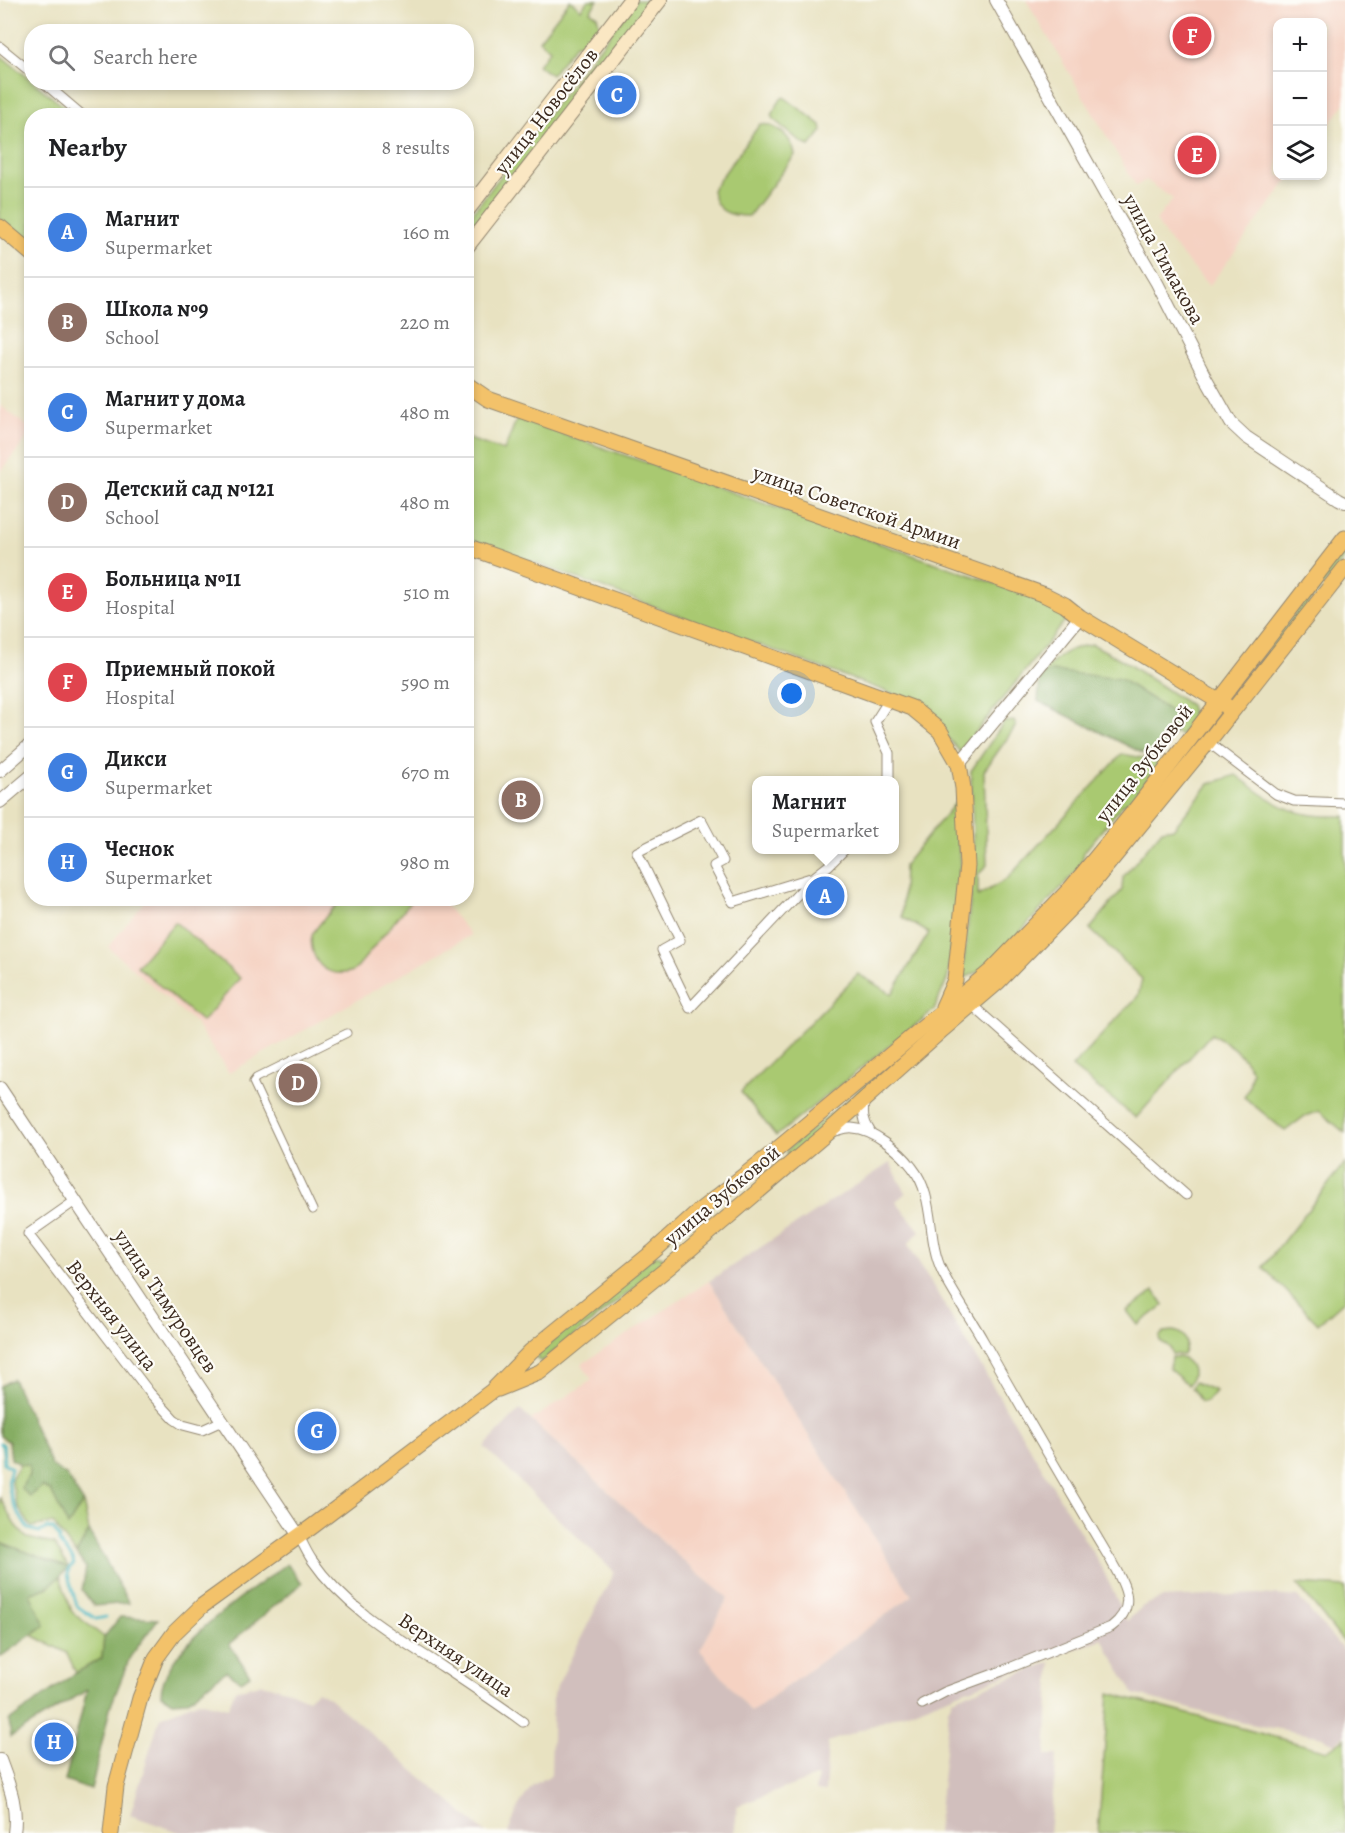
<!DOCTYPE html>
<html lang="en">
<head>
<meta charset="utf-8">
<style>
  :root { --surface:#fff; --page:#f6f6f6; --text:#202124; --muted:#757577; --line:#e0e0e0; --accent:#7c3aed }
  body { margin:0; font-family:Alegreya,serif; background:var(--page); color:var(--text) }
  .controls { position:absolute; right:18px; top:18px; display:grid; overflow:hidden; border-radius:12px; box-shadow:0 3px 9px #0003 }
  .controls button { width:54px; height:54px; display:grid; place-items:center; padding:0; border:0; border-bottom:2px solid var(--line); background:var(--surface); color:var(--text); font:30px sans-serif }
  .you { position:absolute; left:792px; top:694px; width:21px; height:21px; margin:-15px; border:4px solid #fff; border-radius:50%; background:#1a73e8; box-shadow:0 0 0 9px #1a73e833 }
  .badge { display:grid; place-items:center; width:39px; height:39px; border-radius:50%; background:var(--accent); color:#fff; font-size:20px; font-weight:700 }
  .pin { position:absolute; translate:-50% -50%; border:3px solid #fff; box-shadow:0 2px 6px #0006 }
  .popup { position:absolute; left:752px; top:776px; width:147px; height:78px; box-sizing:border-box; display:grid; place-content:center; border-radius:12px; background:var(--surface); filter:drop-shadow(0 2px 4px #0005); font-size:20px; white-space:nowrap; color:var(--muted) }
  .popup b { font-size:22px; color:var(--text) }
  .popup::after { content:''; position:absolute; left:50%; top:100%; margin-left:-12px; border:12px solid transparent; border-top-color:var(--surface) }
  .list { margin:0; padding:0; list-style:none }
  h2 { display:flex; justify-content:space-between; align-items:center; height:78px; margin:0; padding:0 24px; font-size:26px }
  h2 small { font-size:20px; font-weight:400; color:var(--muted) }
  .list li { display:grid; grid-template-columns:39px 1fr auto; gap:18px; align-items:center; box-sizing:border-box; height:90px; padding:0 24px; border-top:2px solid var(--line) }
  .list b { display:block; font-size:22px; white-space:nowrap }
  .list p { margin:0; font-size:20px; white-space:nowrap; color:var(--muted) }
  .list em { font-size:20px; font-style:normal; color:var(--muted) }
  .icon { flex:none; width:33px; height:33px; fill:none; stroke:currentColor; stroke-width:2; stroke-linecap:round; stroke-linejoin:round }
  .map { position:relative; flex:none; width:1345px; height:1833px; overflow:hidden }
  .search { position:absolute; background:var(--surface); box-shadow:0 3px 9px #0003; left:24px; top:24px; width:450px; height:66px; display:flex; align-items:center; gap:15px; box-sizing:border-box; padding:0 21px; border-radius:24px; color:var(--muted); font-size:22px }
  .panel { position:absolute; background:var(--surface); box-shadow:0 3px 9px #0003; left:24px; top:108px; width:450px; height:798px; border-radius:24px }
  .map>svg:first-child { display:block }
  .built { fill:#f5d2c2 }
  .industrial { fill:#d1bfbd }
  .green { fill:#a9c971; stroke:#727a48; stroke-width:1.5 }
  .forest { fill:#86ad63; stroke:#606c40; stroke-width:1.5 }
  .lines { fill:none; stroke-linecap:round; stroke-linejoin:round }
  .stream { stroke:#46b5bf; stroke-width:3 }
  .pedestrian-casing { stroke:#928670; stroke-width:9 }
  .minor-casing { stroke:#928670; stroke-width:11 }
  .tertiary-casing { stroke:#928670; stroke-width:14 }
  .secondary-casing { stroke:#928670; stroke-width:16 }
  .primary-casing { stroke:#928670; stroke-width:17 }
  .pedestrian { stroke:#fff; stroke-width:7 }
  .minor { stroke:#fff; stroke-width:9 }
  .tertiary { stroke:#fff; stroke-width:12 }
  .secondary { stroke:#fae7c3; stroke-width:14 }
  .primary { stroke:#f3c26a; stroke-width:15 }
  .labels { text-anchor:middle; dominant-baseline:central; stroke-width:4.5; stroke-linejoin:round; paint-order:stroke }
  .street-label { font-size:21px; fill:#3b2a1e; stroke:#fdfcf7 }
</style>
</head>
<body>
<div class="map">
<svg width="1345" height="1833" viewBox="0 0 1345 1833">
  <rect width="100%" height="100%" fill="#fdfcf7"/>
  <filter id="ink" filterUnits="userSpaceOnUse"><feTurbulence type="fractalNoise" baseFrequency=".0167" numOctaves="2"/><feDisplacementMap in="SourceGraphic" scale="12" xChannelSelector="R" yChannelSelector="G"/><feConvolveMatrix kernelMatrix="1 2 1 2 8 2 1 2 1" color-interpolation-filters="sRGB"/></filter>
  <filter id="wash" filterUnits="userSpaceOnUse"><feTurbulence type="fractalNoise" baseFrequency=".008" numOctaves="4" result="noise"/><feDisplacementMap in="SourceGraphic" scale="24" xChannelSelector="R" yChannelSelector="G"/><feGaussianBlur stdDeviation="1.35" result="paint"/><feColorMatrix in="noise" values="0 0 0 0 0 0 0 0 0 0 0 0 0 0 0 0 0 1.4 0 .05"/><feComposite in="paint" operator="in"/></filter>
  <g filter="url(#wash)">
    <rect width="100%" height="100%" fill="#e8e2c1"/>
    <g class="built">
      <polygon points="1026,0 1345,0 1345,103 1323,134 1322,22 1278,22 1278,176 1291,176 1209,286 1166,237 1156,220 1173,199 1146,180 1136,186"/>
      <polygon points="0,405 32,430 31,433 0,473"/>
      <polygon points="148,898 440,899 471,935 229,1073 195,1023 108,947"/>
      <polygon points="709,1281 912,1596 751,1712 700,1650 728,1598 692,1569 531,1420 592,1380 582,1364"/>
    </g>
    <g class="industrial">
      <polygon points="890,1163 906,1193 896,1201 920,1231 908,1244 1104,1572 1127,1621 1143,1606 1161,1598 1259,1594 1298,1597 1345,1652 1345,1735 1334,1744 1323,1737 1244,1723 1134,1694 1102,1639 828,1742 825,1792 816,1791 818,1776 737,1806 735,1833 508,1833 519,1805 533,1785 551,1775 553,1694 614,1572 484,1447 520,1410 692,1569 728,1598 700,1650 751,1712 912,1596 709,1281"/>
      <polygon points="1051,1662 1046,1755 1057,1755 1049,1833 937,1833 949,1708 952,1699"/>
      <polygon points="262,1684 289,1691 308,1699 317,1691 328,1697 486,1833 181,1833 130,1815 160,1717 199,1701 228,1708 235,1690"/>
    </g>
    <g class="green">
      <polygon points="570,0 581,9 588,0 598,0 590,11 597,16 601,31 590,45 576,44 551,75 538,65 550,50 539,40"/>
      <polygon points="636,0 650,0 467,236 467,220"/>
      <polygon points="0,55 74,115 32,116 31,244 0,219"/>
      <polygon points="784,97 821,125 822,131 810,146 802,143 773,119 771,115 781,99"/>
      <path d="M760 124C778 125 792 137 795 155L749 216C728 216 715 211 712 190Z"/>
      <polygon points="517,418 1046,601 1068,617 960,752 915,702 467,538 466,438 504,451"/>
      <polygon points="1345,547 1345,558 1248,679 1246,678"/>
      <path d="M1092 644 1122 660 1190 705 1193 715 1181 736 1175 732 1176 715 1052 671 1040 676C1058 656 1065 649 1092 644Z"/>
      <polygon points="1014,721 1016,726 984,771 987,865 978,875 978,896 1007,879 1122,754 1160,761 1132,802 1123,804 1084,852 1081,866 1009,944 982,970 962,979 974,866 971,771 1004,722"/>
      <path d="M1236 775C1258 791 1280 810 1307 814 1319 817 1333 816 1345 816V1133L1319 1111 1305 1116 1285 1131 1244 1097 1249 1087 1252 1071C1239 1050 1232 1046 1211 1034L1136 1118 1072 1067 1138 996 1142 979 1090 929 1122 890 1123 877 1162 830 1174 828 1209 784Z"/>
      <polygon points="956,802 960,866 948,977 934,1010 776,1136 741,1092 858,974 892,994 929,933 902,917 904,865"/>
      <path d="M342 899H413L354 971C337 976 321 973 314 955 312 949 310 942 312 936 314 928 336 906 342 899Z"/>
      <polygon points="175,922 240,978 202,1022 137,966"/>
      <polygon points="945,1019 797,1153 789,1155 786,1152 790,1147"/>
      <polygon points="1345,1163 1345,1300 1318,1324 1263,1267"/>
      <polygon points="655,1255 663,1257 663,1265 541,1362 536,1357 540,1351"/>
      <polygon points="1154,1291 1164,1305 1138,1325 1127,1311"/>
      <path d="M1173 1331C1186 1333 1189 1343 1183 1355L1172 1354 1169 1347 1160 1341 1159 1337 1164 1332Z"/>
      <path d="M1172 1357C1190 1356 1197 1371 1188 1385L1169 1369Z"/>
      <polygon points="1194,1382 1215,1391 1206,1402 1200,1402 1194,1391 1191,1388"/>
      <polygon points="20,1464 29,1465 29,1474 42,1486 51,1491 68,1525 83,1502 89,1531 76,1554 53,1523 31,1527 17,1505 11,1479"/>
      <polygon points="0,1497 15,1525 27,1538 54,1544 69,1568 0,1542"/>
      <polygon points="60,1576 72,1612 104,1637 102,1658 76,1673 67,1653 32,1635 45,1625 29,1594 48,1587"/>
      <polygon points="1297,1584 1345,1587 1345,1644"/>
      <polygon points="1109,1693 1327,1751 1345,1738 1345,1833 1098,1833"/>
    </g>
    <g class="forest">
      <polygon points="1051,671 1121,679 1176,715 1175,732 1156,753 1144,754 1038,701 1040,676"/>
      <polygon points="13,1379 52,1466 67,1476 83,1502 68,1526 51,1491 42,1486 30,1497 21,1488 29,1475 29,1465 20,1464 11,1459 9,1442 0,1436 0,1386"/>
      <polygon points="89,1531 129,1603 94,1606 82,1590 86,1568 76,1554"/>
      <polygon points="0,1542 69,1568 48,1587 30,1594 45,1625 0,1657"/>
      <path d="M287 1564 302 1583 229 1644 250 1675 241 1681 226 1671 187 1701 172 1702 161 1695C162 1647 251 1590 287 1564Z"/>
      <polygon points="120,1617 158,1619 130,1657 110,1708 91,1790 65,1781 87,1690 11,1737 9,1721 76,1673 102,1658 104,1637"/>
    </g>
    <g class="lines">
      <path class="stream" d="M0 1443 3 1445 4 1463 11 1468C3 1491 16 1510 28 1529L40 1532 47 1528 53 1529 60 1538 59 1542 72 1558 74 1564 69 1568 68 1575 77 1606 96 1619 106 1617"/>
    </g>
  </g>
  <g filter="url(#ink)">
    <g class="lines">
      <g class="pedestrian-casing">
        <polyline id="pedestrian" points="313,1210 253,1082 256,1078 347,1033"/>
      </g>
      <g class="minor-casing">
        <g id="minor">
          <polyline points="0,47 32,73"/>
          <polyline points="43,82 83,116"/>
          <polyline points="889,700 875,722 889,753 889,780"/>
          <polyline points="1208,742 1276,794 1294,801 1345,803"/>
          <polyline points="814,877 733,902 714,866 723,861 701,820 637,852 680,940 662,950 690,1008 814,877 828,866 844,850"/>
          <polyline points="972,1005 1186,1195"/>
          <path d="M865 1100C862 1112 863 1121 870 1131"/>
          <path d="M830 1132C837 1131 845 1127 852 1128 873 1129 900 1151 912 1167 936 1197 926 1238 942 1271 954 1296 971 1318 984 1342 1025 1415 1067 1487 1110 1559 1124 1584 1139 1606 1111 1627L1002 1671 945 1692 922 1704"/>
          <polyline points="75,1201 28,1234 150,1393 174,1419 183,1425 202,1430 222,1421"/>
          <path d="M299 1536C303 1544 307 1553 312 1560 345 1608 396 1637 443 1667 470 1685 497 1703 523 1722"/>
        </g>
      </g>
      <g class="tertiary-casing">
        <g id="tertiary">
          <polyline points="996,0 1118,217 1157,283 1204,375 1231,423 1246,437 1339,499 1345,502"/>
          <polyline points="959,764 1080,617"/>
          <polyline points="0,771 32,743"/>
          <polyline points="0,802 32,775"/>
          <polyline points="0,1088 299,1536"/>
          <path d="M0 1760C9 1785 18 1805 14 1833"/>
        </g>
      </g>
      <g class="secondary-casing">
        <g id="secondary">
          <polyline points="466,212 630,0"/>
          <polyline points="466,248 660,0"/>
        </g>
      </g>
      <g class="primary-casing">
        <g id="primary">
          <polyline points="0,227 32,254"/>
          <path d="M466 384 488 399C674 464 859 531 1045 595L1065 605 1080 617 1228 707"/>
          <polyline points="466,546 912,708 940,731 959,764 963,788 967,866 955,980 943,1007"/>
          <polyline points="498,1389 540,1372 669,1267 828,1132 943,1029 998,982 1081,897 1208,742 1345,568"/>
          <polyline points="111,1833 116,1786 140,1698 156,1658 175,1632 202,1606 313,1526 492,1391 531,1351 654,1251 694,1215 769,1156 992,970 1071,888 1135,810 1345,538"/>
        </g>
      </g>
      <use href="#pedestrian" class="pedestrian"/>
      <use href="#minor" class="minor"/>
      <use href="#tertiary" class="tertiary"/>
      <use href="#secondary" class="secondary"/>
      <use href="#primary" class="primary"/>
    </g>
  </g>
  <g class="labels">
    <g class="street-label">
      <text transform="translate(546 111) rotate(-52)">улица Новосёлов</text>
      <text transform="translate(1164 259) rotate(61)">улица Тимакова</text>
      <text transform="translate(857 507) rotate(19)">улица Советской Армии</text>
      <text transform="translate(1144 763) rotate(-52)">улица Зубковой</text>
      <text transform="translate(722 1195) rotate(-40)">улица Зубковой</text>
      <text transform="translate(166 1301) rotate(56)">улица Тимуровцев</text>
      <text transform="translate(112 1315) rotate(52)">Верхняя улица</text>
      <text transform="translate(456 1655) rotate(34)">Верхняя улица</text>
    </g>
  </g>
</svg>
<div class="controls">
<button>+</button>
<button>−</button>
<button><svg class="icon" aria-label="layers" viewBox="0 0 24 24"><path d="M12 4l9 5-9 5-9-5zM3 14l9 5 9-5"/></svg></button>
</div>
<div class="you"></div>
<div class="pin badge" style="left:825px;top:896px;background:#3f7fe0">A</div>
<div class="popup"><b>Магнит</b>Supermarket</div>
<div class="pin badge" style="left:521px;top:800px;background:#8d6e63">B</div>
<div class="pin badge" style="left:617px;top:95px;background:#3f7fe0">C</div>
<div class="pin badge" style="left:298px;top:1083px;background:#8d6e63">D</div>
<div class="pin badge" style="left:1197px;top:155px;background:#e0444e">E</div>
<div class="pin badge" style="left:1192px;top:36px;background:#e0444e">F</div>
<div class="pin badge" style="left:317px;top:1431px;background:#3f7fe0">G</div>
<div class="pin badge" style="left:54px;top:1742px;background:#3f7fe0">H</div>
<div class="search"><svg class="icon" aria-label="search" viewBox="0 0 24 24"><circle cx="10" cy="10" r="6"/><path d="M15 15l6 6"/></svg>Search here</div>
<section class="panel">
<h2>Nearby<small>8 results</small></h2>
<ul class="list">
<li><span class="badge" style="background:#3f7fe0">A</span><div><b>Магнит</b><p>Supermarket</p></div><em>160 m</em></li>
<li><span class="badge" style="background:#8d6e63">B</span><div><b>Школа №9</b><p>School</p></div><em>220 m</em></li>
<li><span class="badge" style="background:#3f7fe0">C</span><div><b>Магнит у дома</b><p>Supermarket</p></div><em>480 m</em></li>
<li><span class="badge" style="background:#8d6e63">D</span><div><b>Детский сад №121</b><p>School</p></div><em>480 m</em></li>
<li><span class="badge" style="background:#e0444e">E</span><div><b>Больница №11</b><p>Hospital</p></div><em>510 m</em></li>
<li><span class="badge" style="background:#e0444e">F</span><div><b>Приемный покой</b><p>Hospital</p></div><em>590 m</em></li>
<li><span class="badge" style="background:#3f7fe0">G</span><div><b>Дикси</b><p>Supermarket</p></div><em>670 m</em></li>
<li><span class="badge" style="background:#3f7fe0">H</span><div><b>Чеснок</b><p>Supermarket</p></div><em>980 m</em></li>
</ul>
</section>
</div>
</body>
</html>
